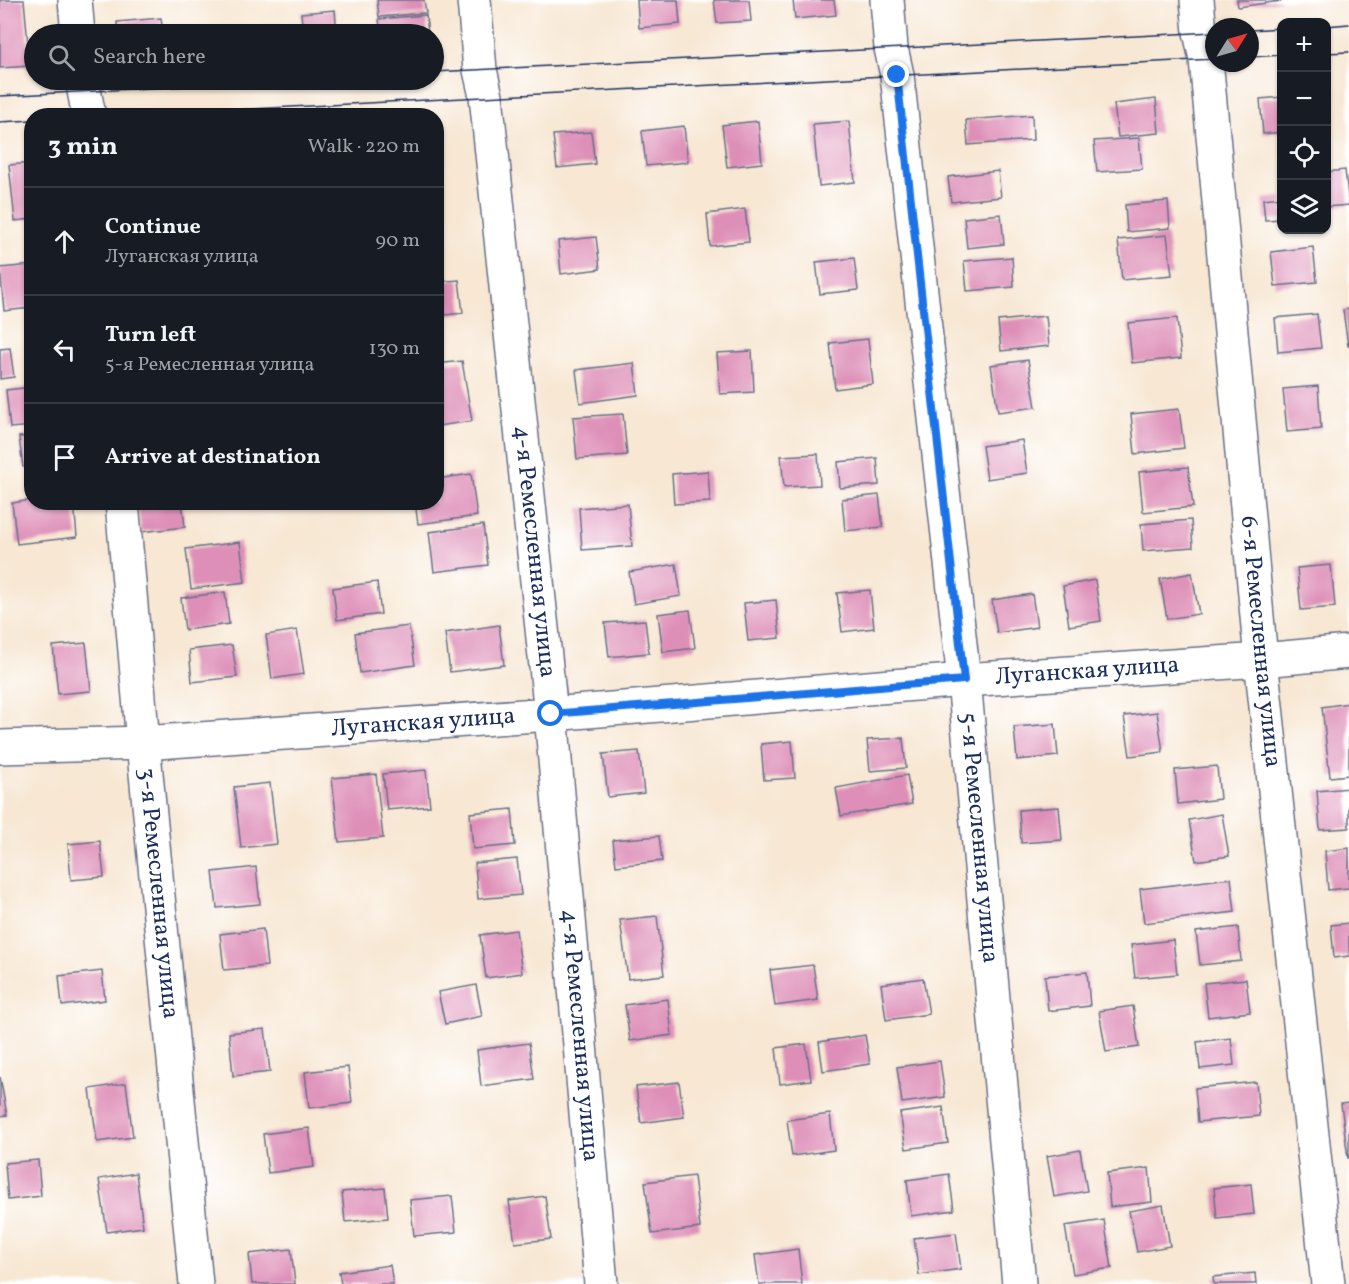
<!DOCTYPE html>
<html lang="en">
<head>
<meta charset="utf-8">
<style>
  :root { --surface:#171b24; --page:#20242c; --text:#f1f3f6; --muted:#9ea1a6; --line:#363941 }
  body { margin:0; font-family:Vollkorn,serif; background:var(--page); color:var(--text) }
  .controls { position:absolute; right:18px; top:18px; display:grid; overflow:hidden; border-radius:12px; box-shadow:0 2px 4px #0004 }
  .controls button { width:54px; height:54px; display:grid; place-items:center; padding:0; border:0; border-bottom:2px solid var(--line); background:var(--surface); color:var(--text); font:30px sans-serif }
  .compass { position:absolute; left:1205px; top:18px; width:54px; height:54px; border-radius:50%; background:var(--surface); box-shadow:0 2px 4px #0004; rotate:53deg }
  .stop { position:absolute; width:18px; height:18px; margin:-14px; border:4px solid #1a73e8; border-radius:50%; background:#fff }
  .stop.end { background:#1a73e8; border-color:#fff; box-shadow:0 2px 6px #0008 }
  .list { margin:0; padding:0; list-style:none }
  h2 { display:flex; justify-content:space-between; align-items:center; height:78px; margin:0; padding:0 24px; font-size:26px }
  h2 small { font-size:20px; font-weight:400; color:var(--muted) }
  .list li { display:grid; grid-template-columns:39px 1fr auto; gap:18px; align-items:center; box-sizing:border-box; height:108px; padding:0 24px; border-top:2px solid var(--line) }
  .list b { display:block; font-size:22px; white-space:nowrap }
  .list p { margin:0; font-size:20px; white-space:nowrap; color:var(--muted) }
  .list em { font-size:20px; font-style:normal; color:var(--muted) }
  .icon { flex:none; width:33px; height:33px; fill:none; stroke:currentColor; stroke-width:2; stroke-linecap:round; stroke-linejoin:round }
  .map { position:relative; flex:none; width:1349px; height:1284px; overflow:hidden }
  .search { position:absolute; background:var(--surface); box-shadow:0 2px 4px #0004; left:24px; top:24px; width:420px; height:66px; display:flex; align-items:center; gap:15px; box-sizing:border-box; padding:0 21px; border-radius:33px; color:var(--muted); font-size:22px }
  .panel { position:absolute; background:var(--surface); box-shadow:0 2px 4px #0004; left:24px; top:108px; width:420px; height:402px; border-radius:24px }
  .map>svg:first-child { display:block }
  .building { fill:#de8fb8 }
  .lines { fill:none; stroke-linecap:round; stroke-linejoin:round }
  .minor-casing { stroke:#686f87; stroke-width:36 }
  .minor { stroke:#fff; stroke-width:33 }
  .tram { stroke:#1b2f5e; stroke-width:1.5 }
  .route { stroke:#1a73e8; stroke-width:8 }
  .labels { text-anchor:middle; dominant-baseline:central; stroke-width:6; stroke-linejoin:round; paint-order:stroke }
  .street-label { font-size:24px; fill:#1b2f5e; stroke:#fff }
</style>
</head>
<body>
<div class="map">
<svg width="1349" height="1284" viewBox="0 0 1349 1284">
  <rect width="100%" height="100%" fill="#fff"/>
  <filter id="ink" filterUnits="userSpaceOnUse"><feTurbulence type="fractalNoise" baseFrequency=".0167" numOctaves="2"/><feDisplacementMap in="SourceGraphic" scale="12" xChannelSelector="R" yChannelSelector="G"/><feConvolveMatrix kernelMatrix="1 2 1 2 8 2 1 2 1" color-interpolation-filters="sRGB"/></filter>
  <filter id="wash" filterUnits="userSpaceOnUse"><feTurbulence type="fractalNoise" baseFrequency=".008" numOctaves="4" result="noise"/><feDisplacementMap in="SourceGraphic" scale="24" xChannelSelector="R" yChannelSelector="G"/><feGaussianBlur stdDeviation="1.35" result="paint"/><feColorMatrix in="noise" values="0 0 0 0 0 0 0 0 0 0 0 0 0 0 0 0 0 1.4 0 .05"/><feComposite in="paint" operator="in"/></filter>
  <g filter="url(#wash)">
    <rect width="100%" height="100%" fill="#f7e7d3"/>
    <g id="blocks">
      <g class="building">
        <polygon points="0,0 24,0 30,66 0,68"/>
        <polygon points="377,0 424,0 426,13 379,17"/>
        <polygon points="637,0 678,0 680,24 639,28"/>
        <polygon points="714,0 749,0 751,21 717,23"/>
        <polygon points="793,0 834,0 836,15 795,19"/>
        <polygon points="1237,0 1281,0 1281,1 1238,7"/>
        <polygon points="335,10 337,34 303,34 301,13"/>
        <polygon points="426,15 428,34 381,34 379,19"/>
        <polygon points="161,18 163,34 118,34 117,22"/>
        <polygon points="1282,97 1282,132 1263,134 1260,99"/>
        <polygon points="1156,99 1159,133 1118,137 1114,104"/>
        <polygon points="1032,115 1033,140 968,145 966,120"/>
        <polygon points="758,121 762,163 727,167 722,125"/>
        <polygon points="849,121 855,182 819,186 813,124"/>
        <polygon points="684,126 688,162 646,166 642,131"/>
        <polygon points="591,132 595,164 557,168 553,135"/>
        <polygon points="1139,138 1142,169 1097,172 1094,141"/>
        <polygon points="32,163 32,219 15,221 9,165"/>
        <polygon points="1345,170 1349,205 1326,207 1326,172"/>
        <polygon points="998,171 1001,197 951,202 948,177"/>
        <polygon points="1282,197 1282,219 1265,220 1263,199"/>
        <polygon points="1168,201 1170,228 1127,232 1125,205"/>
        <polygon points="745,209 749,242 710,246 707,214"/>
        <polygon points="1001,214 1004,244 967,248 964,218"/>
        <polygon points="1167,235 1172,275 1122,280 1118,240"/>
        <polygon points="596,237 600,269 561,274 558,241"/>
        <polygon points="1313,247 1317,282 1275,286 1271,252"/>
        <polygon points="1012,257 1014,287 967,291 964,261"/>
        <polygon points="854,258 858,290 820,294 816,262"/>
        <polygon points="32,265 32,308 4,311 0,268"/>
        <polygon points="459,280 463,313 436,316 436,282"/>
        <polygon points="1349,309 1349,346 1348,346 1343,310"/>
        <polygon points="1317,314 1321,348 1278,352 1275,318"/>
        <polygon points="1046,316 1049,346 1001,351 998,321"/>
        <polygon points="1177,318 1181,358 1132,363 1128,323"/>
        <polygon points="868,339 873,384 835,389 830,343"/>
        <polygon points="10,348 14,377 0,379 0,349"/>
        <polygon points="752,351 754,392 720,394 717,353"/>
        <polygon points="1028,360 1036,407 998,412 991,365"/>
        <polygon points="462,361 472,421 438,426 436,364"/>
        <polygon points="634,363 638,395 580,403 576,370"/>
        <polygon points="1318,386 1321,429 1287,432 1283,389"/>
        <polygon points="32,387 32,426 10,428 6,390"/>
        <polygon points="1179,409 1184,448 1135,454 1131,414"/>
        <polygon points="623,414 627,455 577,459 573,417"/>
        <polygon points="32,436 32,466 23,467 19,437"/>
        <polygon points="1022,440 1027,473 987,479 982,446"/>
        <polygon points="818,454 820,485 784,487 781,456"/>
        <polygon points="877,458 879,485 840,488 838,462"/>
        <polygon points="1188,467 1193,507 1143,512 1139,472"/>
        <polygon points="708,471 710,502 674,504 672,474"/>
        <polygon points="471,474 477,516 418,524 415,502 436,502 436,479"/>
        <polygon points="879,495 883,527 845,531 842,499"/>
        <polygon points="32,500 32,502 74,502 77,537 17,544 12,503"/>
        <polygon points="137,502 182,502 185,527 141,532"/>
        <polygon points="628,504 632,546 582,550 579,508"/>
        <polygon points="1191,520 1193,547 1143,551 1141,524"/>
        <polygon points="483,525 488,565 434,572 429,532"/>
        <polygon points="240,542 245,582 191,589 186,549"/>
        <polygon points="676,564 681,596 634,604 629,572"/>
        <polygon points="1331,565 1335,607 1301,610 1297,568"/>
        <polygon points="1192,573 1199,614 1167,619 1160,579"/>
        <polygon points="1095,580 1101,621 1069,626 1063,586"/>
        <polygon points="377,582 381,614 337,620 333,588"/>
        <polygon points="870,590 874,628 842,632 837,593"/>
        <polygon points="225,592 229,624 185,630 181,598"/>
        <polygon points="1032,594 1037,627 997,633 992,600"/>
        <polygon points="776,600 780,638 748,641 744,603"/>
        <polygon points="690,610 695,648 663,652 658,614"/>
        <polygon points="645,620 649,653 609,657 605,623"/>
        <polygon points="499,625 504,665 450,672 445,633"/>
        <polygon points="409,626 415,665 360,673 355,633"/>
        <polygon points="297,630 304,674 272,679 266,635"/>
        <polygon points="86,643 91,691 58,694 53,646"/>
        <polygon points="232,645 237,677 192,682 189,650"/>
        <polygon points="1349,703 1349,775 1330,777 1322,707"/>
        <polygon points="1157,712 1163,752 1130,756 1124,716"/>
        <polygon points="1055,724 1058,756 1017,760 1014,727"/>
        <polygon points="903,738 906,768 870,771 867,740"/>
        <polygon points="792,741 795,778 764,780 761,744"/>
        <polygon points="639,751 644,793 608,797 603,754"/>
        <polygon points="1217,766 1220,799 1178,804 1175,770"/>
        <polygon points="426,770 430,806 387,810 383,774"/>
        <polygon points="376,774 383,838 339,842 332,778"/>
        <polygon points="907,775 912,804 841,816 836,788"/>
        <polygon points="270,783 277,844 241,848 234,787"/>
        <polygon points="1349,788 1349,828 1320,830 1317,791"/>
        <polygon points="1059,807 1062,840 1021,843 1019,810"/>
        <polygon points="512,809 515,845 473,849 470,813"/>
        <polygon points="1222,814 1229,856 1196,861 1189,820"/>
        <polygon points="659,836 662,861 616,866 613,840"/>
        <polygon points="100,841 104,877 71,880 68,844"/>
        <polygon points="1349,848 1349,888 1328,890 1325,851"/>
        <polygon points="517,859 521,895 478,899 475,863"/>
        <polygon points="256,867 260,904 217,908 213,872"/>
        <polygon points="1231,878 1235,912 1144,923 1140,889"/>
        <polygon points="657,916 664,975 628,979 620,920"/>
        <polygon points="1349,923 1349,956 1334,958 1331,925"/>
        <polygon points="1238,927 1241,961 1200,965 1196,932"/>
        <polygon points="263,929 267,966 224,970 220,934"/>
        <polygon points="516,930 522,973 486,978 480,935"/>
        <polygon points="1173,940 1177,974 1135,978 1131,945"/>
        <polygon points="813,965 818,1000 775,1006 770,970"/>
        <polygon points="102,971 105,1000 62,1006 59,976"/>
        <polygon points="1087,972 1090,1006 1048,1011 1045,976"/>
        <polygon points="923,978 929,1014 886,1020 881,984"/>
        <polygon points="1246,979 1250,1012 1208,1017 1204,983"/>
        <polygon points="476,985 482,1016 445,1024 438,992"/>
        <polygon points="668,999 672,1035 630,1041 625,1005"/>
        <polygon points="1133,1006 1139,1047 1106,1052 1099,1011"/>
        <polygon points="265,1029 270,1072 233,1076 229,1033"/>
        <polygon points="865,1035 870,1064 823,1071 819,1042"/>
        <polygon points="1231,1038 1234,1065 1200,1069 1197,1042"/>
        <polygon points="529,1043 534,1079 481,1086 477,1050"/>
        <polygon points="806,1044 811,1080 780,1084 776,1048"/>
        <polygon points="940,1061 945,1097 902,1103 897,1067"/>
        <polygon points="348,1067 352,1103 309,1108 305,1072"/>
        <polygon points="0,1077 7,1115 0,1116"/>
        <polygon points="679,1082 684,1117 641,1123 636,1087"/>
        <polygon points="1256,1082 1259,1116 1198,1122 1195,1088"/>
        <polygon points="126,1083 133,1137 97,1142 90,1089"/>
        <polygon points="1349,1103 1349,1158 1348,1158 1341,1104"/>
        <polygon points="943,1107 948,1143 906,1149 900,1113"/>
        <polygon points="830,1114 834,1150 792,1156 787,1120"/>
        <polygon points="309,1128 314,1167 268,1173 263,1134"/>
        <polygon points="1080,1150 1087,1191 1054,1197 1047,1156"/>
        <polygon points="38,1160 41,1196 8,1200 5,1163"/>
        <polygon points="1149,1168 1152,1202 1110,1207 1107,1173"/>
        <polygon points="136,1173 143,1227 107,1232 99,1179"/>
        <polygon points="949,1174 954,1210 911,1216 907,1180"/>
        <polygon points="694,1176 700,1228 652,1234 645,1182"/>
        <polygon points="1251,1184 1254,1214 1217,1218 1214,1188"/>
        <polygon points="385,1188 388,1218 345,1222 342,1192"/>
        <polygon points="452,1196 456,1232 414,1236 410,1200"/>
        <polygon points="545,1196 551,1239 515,1243 509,1201"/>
        <polygon points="1163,1205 1170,1246 1137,1252 1129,1211"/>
        <polygon points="1104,1220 1112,1268 1073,1274 1065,1226"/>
        <polygon points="956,1233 961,1269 919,1275 914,1238"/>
        <polygon points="291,1249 295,1284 252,1284 249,1254"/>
        <polygon points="798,1249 802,1284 759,1284 755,1255"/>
        <polygon points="390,1265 393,1284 341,1284 339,1272"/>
        <polygon points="1255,1273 1256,1284 1214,1284 1213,1277"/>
      </g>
    </g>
  </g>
  <g filter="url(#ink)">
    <use href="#blocks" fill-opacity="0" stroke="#686f87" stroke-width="1.5"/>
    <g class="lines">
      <g class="minor-casing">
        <g id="minor">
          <polyline points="75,0 78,34"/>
          <path id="s1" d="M474 0 480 70 486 96 551 714 601 1284"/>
          <path id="s2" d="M887 0 891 48 897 75 964 680 1019 1284"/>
          <path id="s3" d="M1197 0 1200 32 1206 59 1261 660 1328 1284"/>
          <polyline points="82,80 89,116"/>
          <path id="s4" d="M122 502 143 743 196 1284"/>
          <path id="s5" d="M0 747 143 743 551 714 964 680 1261 660 1349 652"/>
        </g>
      </g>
      <use href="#minor" class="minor"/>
      <g class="tram">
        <polyline points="1326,26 1349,24"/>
        <polyline points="1250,30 1282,28"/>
        <polyline points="1326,53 1349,52"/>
        <polyline points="1250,57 1282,55"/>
        <polyline points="434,72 1214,32"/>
        <polyline points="0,96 302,80"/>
        <polyline points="118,116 1214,59"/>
        <polyline points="0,122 32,120"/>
      </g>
    </g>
  </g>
  <g class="lines" filter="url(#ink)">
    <polyline class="route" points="551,714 964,680 897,75"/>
  </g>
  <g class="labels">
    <g class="street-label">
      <text stroke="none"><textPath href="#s1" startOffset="555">4-я Ремесленная улица</textPath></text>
      <text stroke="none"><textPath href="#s3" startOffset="645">6-я Ремесленная улица</textPath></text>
      <text stroke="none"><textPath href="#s5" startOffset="1090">Луганская улица</textPath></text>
      <text stroke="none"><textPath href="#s5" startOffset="424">Луганская улица</textPath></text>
      <text stroke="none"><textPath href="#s2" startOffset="843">5-я Ремесленная улица</textPath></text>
      <text stroke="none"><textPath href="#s4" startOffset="393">3-я Ремесленная улица</textPath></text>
      <text stroke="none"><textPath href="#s1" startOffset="1041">4-я Ремесленная улица</textPath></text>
    </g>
  </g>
</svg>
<div class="controls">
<button>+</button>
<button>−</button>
<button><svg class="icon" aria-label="locate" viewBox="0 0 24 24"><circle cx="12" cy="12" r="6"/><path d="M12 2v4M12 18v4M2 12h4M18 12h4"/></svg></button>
<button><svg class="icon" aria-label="layers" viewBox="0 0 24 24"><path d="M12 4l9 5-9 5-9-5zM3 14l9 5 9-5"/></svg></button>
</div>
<svg class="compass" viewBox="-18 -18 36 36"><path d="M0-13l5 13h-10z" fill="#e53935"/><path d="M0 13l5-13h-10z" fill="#9ea1a6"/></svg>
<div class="stop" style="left:551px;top:714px"></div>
<div class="stop end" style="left:897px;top:75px"></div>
<div class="search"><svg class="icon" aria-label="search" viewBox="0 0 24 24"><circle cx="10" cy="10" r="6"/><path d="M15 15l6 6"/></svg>Search here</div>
<section class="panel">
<h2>3 min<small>Walk · 220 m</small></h2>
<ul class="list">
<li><svg class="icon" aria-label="ahead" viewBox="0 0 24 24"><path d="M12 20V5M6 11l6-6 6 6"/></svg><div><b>Continue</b><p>Луганская улица</p></div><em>90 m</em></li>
<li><svg class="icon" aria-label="left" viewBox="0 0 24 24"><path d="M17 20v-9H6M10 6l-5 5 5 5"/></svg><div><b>Turn left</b><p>5-я Ремесленная улица</p></div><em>130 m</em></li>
<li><svg class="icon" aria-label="arrive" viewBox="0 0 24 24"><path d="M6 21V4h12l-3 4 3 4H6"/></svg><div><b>Arrive at destination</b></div></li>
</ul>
</section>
</div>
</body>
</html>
